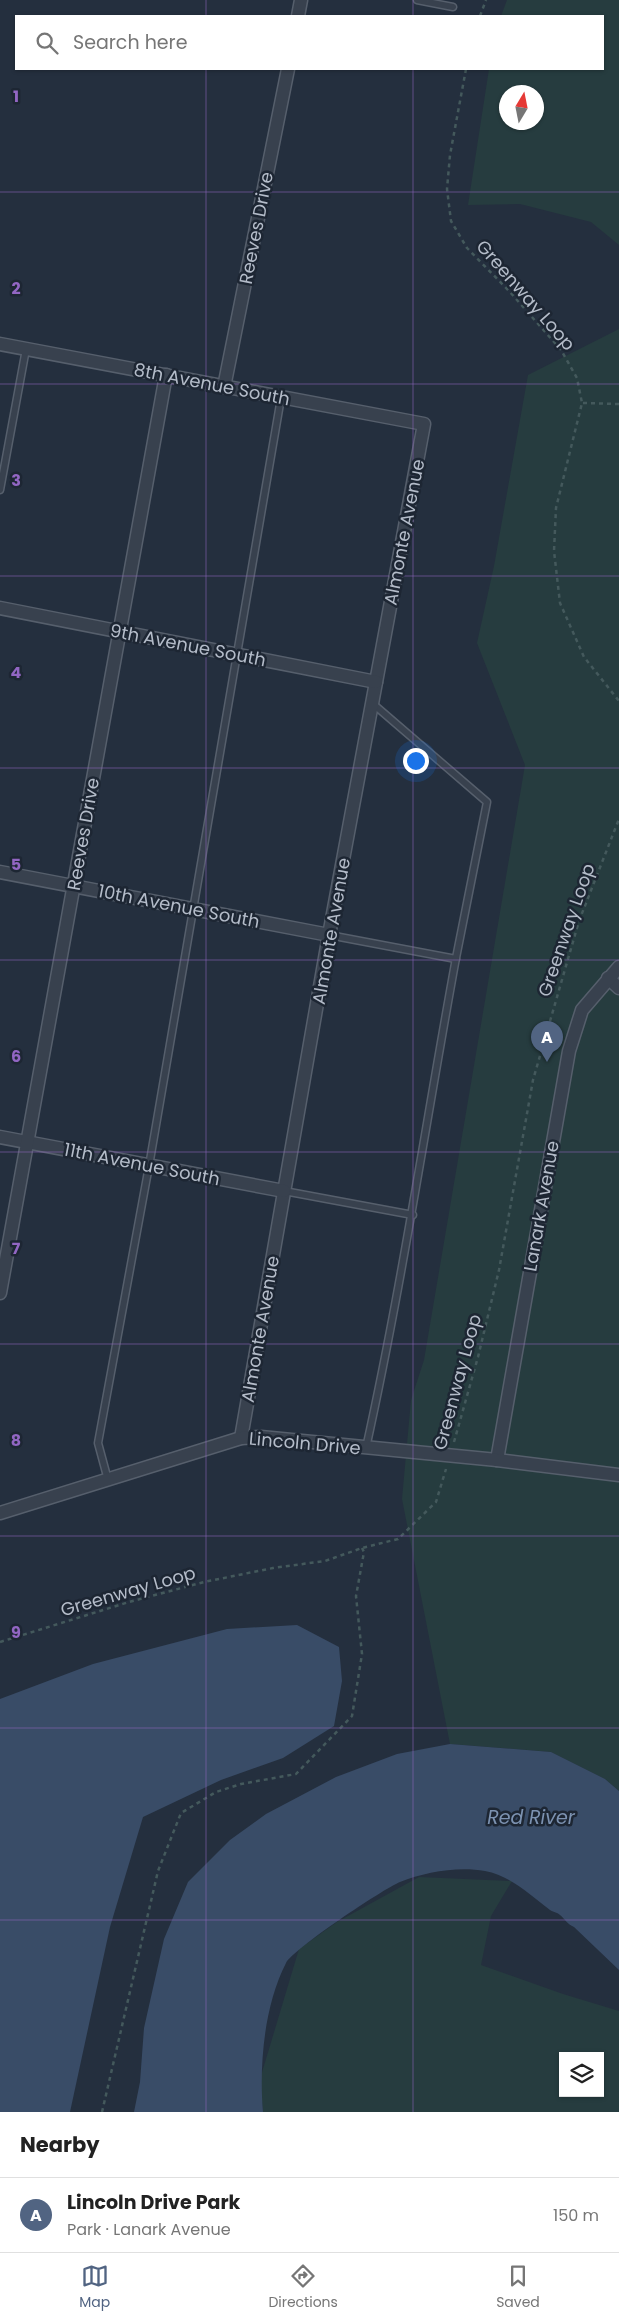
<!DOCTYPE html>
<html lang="en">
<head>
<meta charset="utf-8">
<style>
  :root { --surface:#fff; --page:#f2f2f2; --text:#222; --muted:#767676; --line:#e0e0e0; --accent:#516482 }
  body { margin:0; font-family:Poppins,sans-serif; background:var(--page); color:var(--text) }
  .controls { position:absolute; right:15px; bottom:15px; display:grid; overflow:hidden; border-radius:0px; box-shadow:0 1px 4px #0004 }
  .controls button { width:45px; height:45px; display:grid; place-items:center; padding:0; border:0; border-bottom:1px solid var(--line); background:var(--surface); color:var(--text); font:25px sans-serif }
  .compass { position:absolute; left:499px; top:85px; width:45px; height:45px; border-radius:50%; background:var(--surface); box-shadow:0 1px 4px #0004; rotate:10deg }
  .you { position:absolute; left:415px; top:760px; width:18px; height:18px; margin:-12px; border:4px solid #fff; border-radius:50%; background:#1a73e8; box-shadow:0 0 0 8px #1a73e833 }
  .badge { display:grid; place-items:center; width:32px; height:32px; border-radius:50%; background:var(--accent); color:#fff; font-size:16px; font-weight:700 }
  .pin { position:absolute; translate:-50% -41px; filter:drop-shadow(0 1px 2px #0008) }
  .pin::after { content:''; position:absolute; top:26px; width:18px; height:15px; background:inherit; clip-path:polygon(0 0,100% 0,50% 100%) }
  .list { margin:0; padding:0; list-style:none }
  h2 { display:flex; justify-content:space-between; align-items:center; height:65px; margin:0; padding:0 20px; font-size:21px }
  h2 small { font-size:16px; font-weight:400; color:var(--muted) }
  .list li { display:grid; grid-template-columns:32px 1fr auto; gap:15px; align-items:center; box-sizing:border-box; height:75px; padding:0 20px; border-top:1px solid var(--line) }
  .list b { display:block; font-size:19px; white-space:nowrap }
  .list p { margin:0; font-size:16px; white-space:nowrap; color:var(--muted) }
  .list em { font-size:16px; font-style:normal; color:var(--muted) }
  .icon { flex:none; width:28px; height:28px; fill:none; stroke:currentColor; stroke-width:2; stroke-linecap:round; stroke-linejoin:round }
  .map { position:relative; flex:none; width:619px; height:2112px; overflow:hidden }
  .search { position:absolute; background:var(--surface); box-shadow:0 1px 4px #0004; left:15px; right:15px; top:15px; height:55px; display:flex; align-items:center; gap:12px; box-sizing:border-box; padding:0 18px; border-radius:0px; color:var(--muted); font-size:19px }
  .sheet { height:140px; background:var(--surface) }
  nav { display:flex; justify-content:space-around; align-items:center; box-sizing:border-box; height:70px; border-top:1px solid var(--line); background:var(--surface); font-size:14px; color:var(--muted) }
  nav a { display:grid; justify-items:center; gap:2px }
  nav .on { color:var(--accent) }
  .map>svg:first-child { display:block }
  .green { fill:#263c3f; fill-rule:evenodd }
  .water { fill:#394c67 }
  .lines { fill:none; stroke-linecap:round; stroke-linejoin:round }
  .lane-casing { stroke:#565f6c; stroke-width:9 }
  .street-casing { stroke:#565f6c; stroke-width:15 }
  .path { stroke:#44595c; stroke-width:2.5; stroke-dasharray:4 4; stroke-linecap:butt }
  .lane { stroke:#38414e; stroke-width:6 }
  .street { stroke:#38414e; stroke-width:12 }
  .grid { fill:none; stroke:#9266c3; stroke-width:1; stroke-opacity:0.55 }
  .labels { text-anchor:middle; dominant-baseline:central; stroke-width:5; stroke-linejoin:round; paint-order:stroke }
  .street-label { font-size:18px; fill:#b4bcc9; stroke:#1d2633 }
  .water-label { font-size:19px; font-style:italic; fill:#7c92b1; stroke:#1d2633 }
  .grid-label { font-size:16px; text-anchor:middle; font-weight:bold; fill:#9266c3; stroke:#1d2633; stroke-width:5; stroke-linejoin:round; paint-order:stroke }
</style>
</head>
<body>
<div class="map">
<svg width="619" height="2112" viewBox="0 0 619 2112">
  <rect width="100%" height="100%" fill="#242f3e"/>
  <g class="green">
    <path d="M507 0H619V245L591 222 520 204 468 205 489 69H603V16H501ZM506 92H536V122H506Z"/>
    <polygon points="619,329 619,1791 605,1779 551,1752 450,1744 402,1499 411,1400 424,1360 525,765 477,643 494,566 528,375"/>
    <path d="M419 1877 512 1881 491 1916 481 1965 563 1994 619 2011V2112H263L260 2079 299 1949 337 1922ZM563 2056H600V2093H563Z"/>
  </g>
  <g class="water">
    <polygon points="297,1625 339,1647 342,1681 334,1726 283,1758 221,1780 143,1817 110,1927 70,2112 0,2112 0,1699 93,1664 227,1629"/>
    <path d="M450 1744 551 1752 605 1779 619 1791V1970L574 1927C567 1924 565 1919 560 1915 557 1912 553 1912 550 1910 530 1895 511 1876 485 1871 458 1866 425 1872 400 1882 383 1889 293 1949 286 1963 264 2006 259 2066 263 2112H134L140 2082 144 2028 164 1939 188 1882 230 1840 266 1814 336 1777 397 1754Z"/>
  </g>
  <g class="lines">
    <g class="lane-casing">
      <g id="lane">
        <polyline points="417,0 453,7"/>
        <polyline points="0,490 26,349"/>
        <polyline points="329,935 456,959"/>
        <polyline points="284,1191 413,1215"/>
        <path d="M366 1448C402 1285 426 1121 456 958 466 906 477 854 487 802L372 703"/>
        <polyline points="108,1480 98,1443 149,1166 281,398"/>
      </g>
    </g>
    <g class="street-casing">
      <g id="street">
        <polyline points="298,16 301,0"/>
        <polyline points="0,344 424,424 329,935 241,1438"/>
        <polyline points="224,387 288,69"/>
        <polyline points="0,608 376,682"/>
        <polyline points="0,872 329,935"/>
        <polyline points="608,978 619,988"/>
        <polyline points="0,1137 284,1191"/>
        <polyline points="0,1293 166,375"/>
        <polyline points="497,1460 569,1051 582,1010 619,967"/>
        <polyline points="0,1513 241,1438 261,1437 497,1460 619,1475"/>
      </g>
    </g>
    <g class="path">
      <polyline points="480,16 486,0"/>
      <polyline points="466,69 450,155 447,189 451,221 467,248 509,291 561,350 577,378 582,403 556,508 554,551 560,603 584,657 619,701"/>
      <polyline points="583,403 619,404"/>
      <polyline points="454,1442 478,1357 499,1270 533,1080 579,921 619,819"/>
      <polyline points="0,1642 129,1602 204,1582 273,1568 325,1561 362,1548 398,1539 436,1502 446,1469"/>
      <polyline points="102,2112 158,1871 181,1813 216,1792 241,1784 296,1774 352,1716 362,1654 356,1596 364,1552 362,1548"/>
    </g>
    <use href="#lane" class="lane"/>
    <use href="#street" class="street"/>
  </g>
  <path class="grid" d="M206 0V16M413 0V16M206 69V2112M413 69V2112M0 192H619M0 384H619M0 576H619M0 768H619M0 960H619M0 1152H619M0 1344H619M0 1536H619M0 1728H619M0 1920H619"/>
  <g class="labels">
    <g class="street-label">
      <text transform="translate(256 228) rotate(-79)">Reeves Drive</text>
      <text transform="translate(526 295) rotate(49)">Greenway Loop</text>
      <text transform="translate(212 384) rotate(11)">8th Avenue South</text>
      <text transform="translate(404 532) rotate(-79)">Almonte Avenue</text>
      <text transform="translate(188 645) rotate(11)">9th Avenue South</text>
      <text transform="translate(83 834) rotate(-80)">Reeves Drive</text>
      <text transform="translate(179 906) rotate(11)">10th Avenue South</text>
      <text transform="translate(566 930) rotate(-71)">Greenway Loop</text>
      <text transform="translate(331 931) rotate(-80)">Almonte Avenue</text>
      <text transform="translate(142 1164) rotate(11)">11th Avenue South</text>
      <text transform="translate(541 1206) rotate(-80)">Lanark Avenue</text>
      <text transform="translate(260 1329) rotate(-80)">Almonte Avenue</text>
      <text transform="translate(457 1382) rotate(-75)">Greenway Loop</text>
      <text transform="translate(305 1443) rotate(5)">Lincoln Drive</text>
      <text transform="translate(128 1591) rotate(-16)">Greenway Loop</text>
    </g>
    <g class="water-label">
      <text x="531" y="1817">Red River</text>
    </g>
  </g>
  <g class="grid-label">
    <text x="16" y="102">1</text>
    <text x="16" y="294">2</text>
    <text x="16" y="486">3</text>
    <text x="16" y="678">4</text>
    <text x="16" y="870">5</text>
    <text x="16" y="1062">6</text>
    <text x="16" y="1254">7</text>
    <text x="16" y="1446">8</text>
    <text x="16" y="1638">9</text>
  </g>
</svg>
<div class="controls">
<button><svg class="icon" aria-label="layers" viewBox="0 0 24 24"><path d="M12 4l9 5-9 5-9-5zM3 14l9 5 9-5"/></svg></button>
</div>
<svg class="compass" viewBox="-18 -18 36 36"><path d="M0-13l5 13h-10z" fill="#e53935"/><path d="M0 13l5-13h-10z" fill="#767676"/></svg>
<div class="you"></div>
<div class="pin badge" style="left:547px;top:1062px">A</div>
<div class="search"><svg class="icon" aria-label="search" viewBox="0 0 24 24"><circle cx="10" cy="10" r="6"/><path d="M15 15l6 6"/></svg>Search here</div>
</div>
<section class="sheet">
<h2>Nearby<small></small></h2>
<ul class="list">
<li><span class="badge">A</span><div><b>Lincoln Drive Park</b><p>Park · Lanark Avenue</p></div><em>150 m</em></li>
</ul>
</section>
<nav>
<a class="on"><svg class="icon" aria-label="map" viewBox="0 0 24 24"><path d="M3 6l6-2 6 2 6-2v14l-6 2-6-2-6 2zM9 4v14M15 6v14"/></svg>Map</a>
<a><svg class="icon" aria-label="directions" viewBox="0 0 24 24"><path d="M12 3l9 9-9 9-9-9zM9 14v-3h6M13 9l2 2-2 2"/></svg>Directions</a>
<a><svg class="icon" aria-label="saved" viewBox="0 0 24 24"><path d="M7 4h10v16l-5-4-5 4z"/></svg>Saved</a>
</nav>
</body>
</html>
